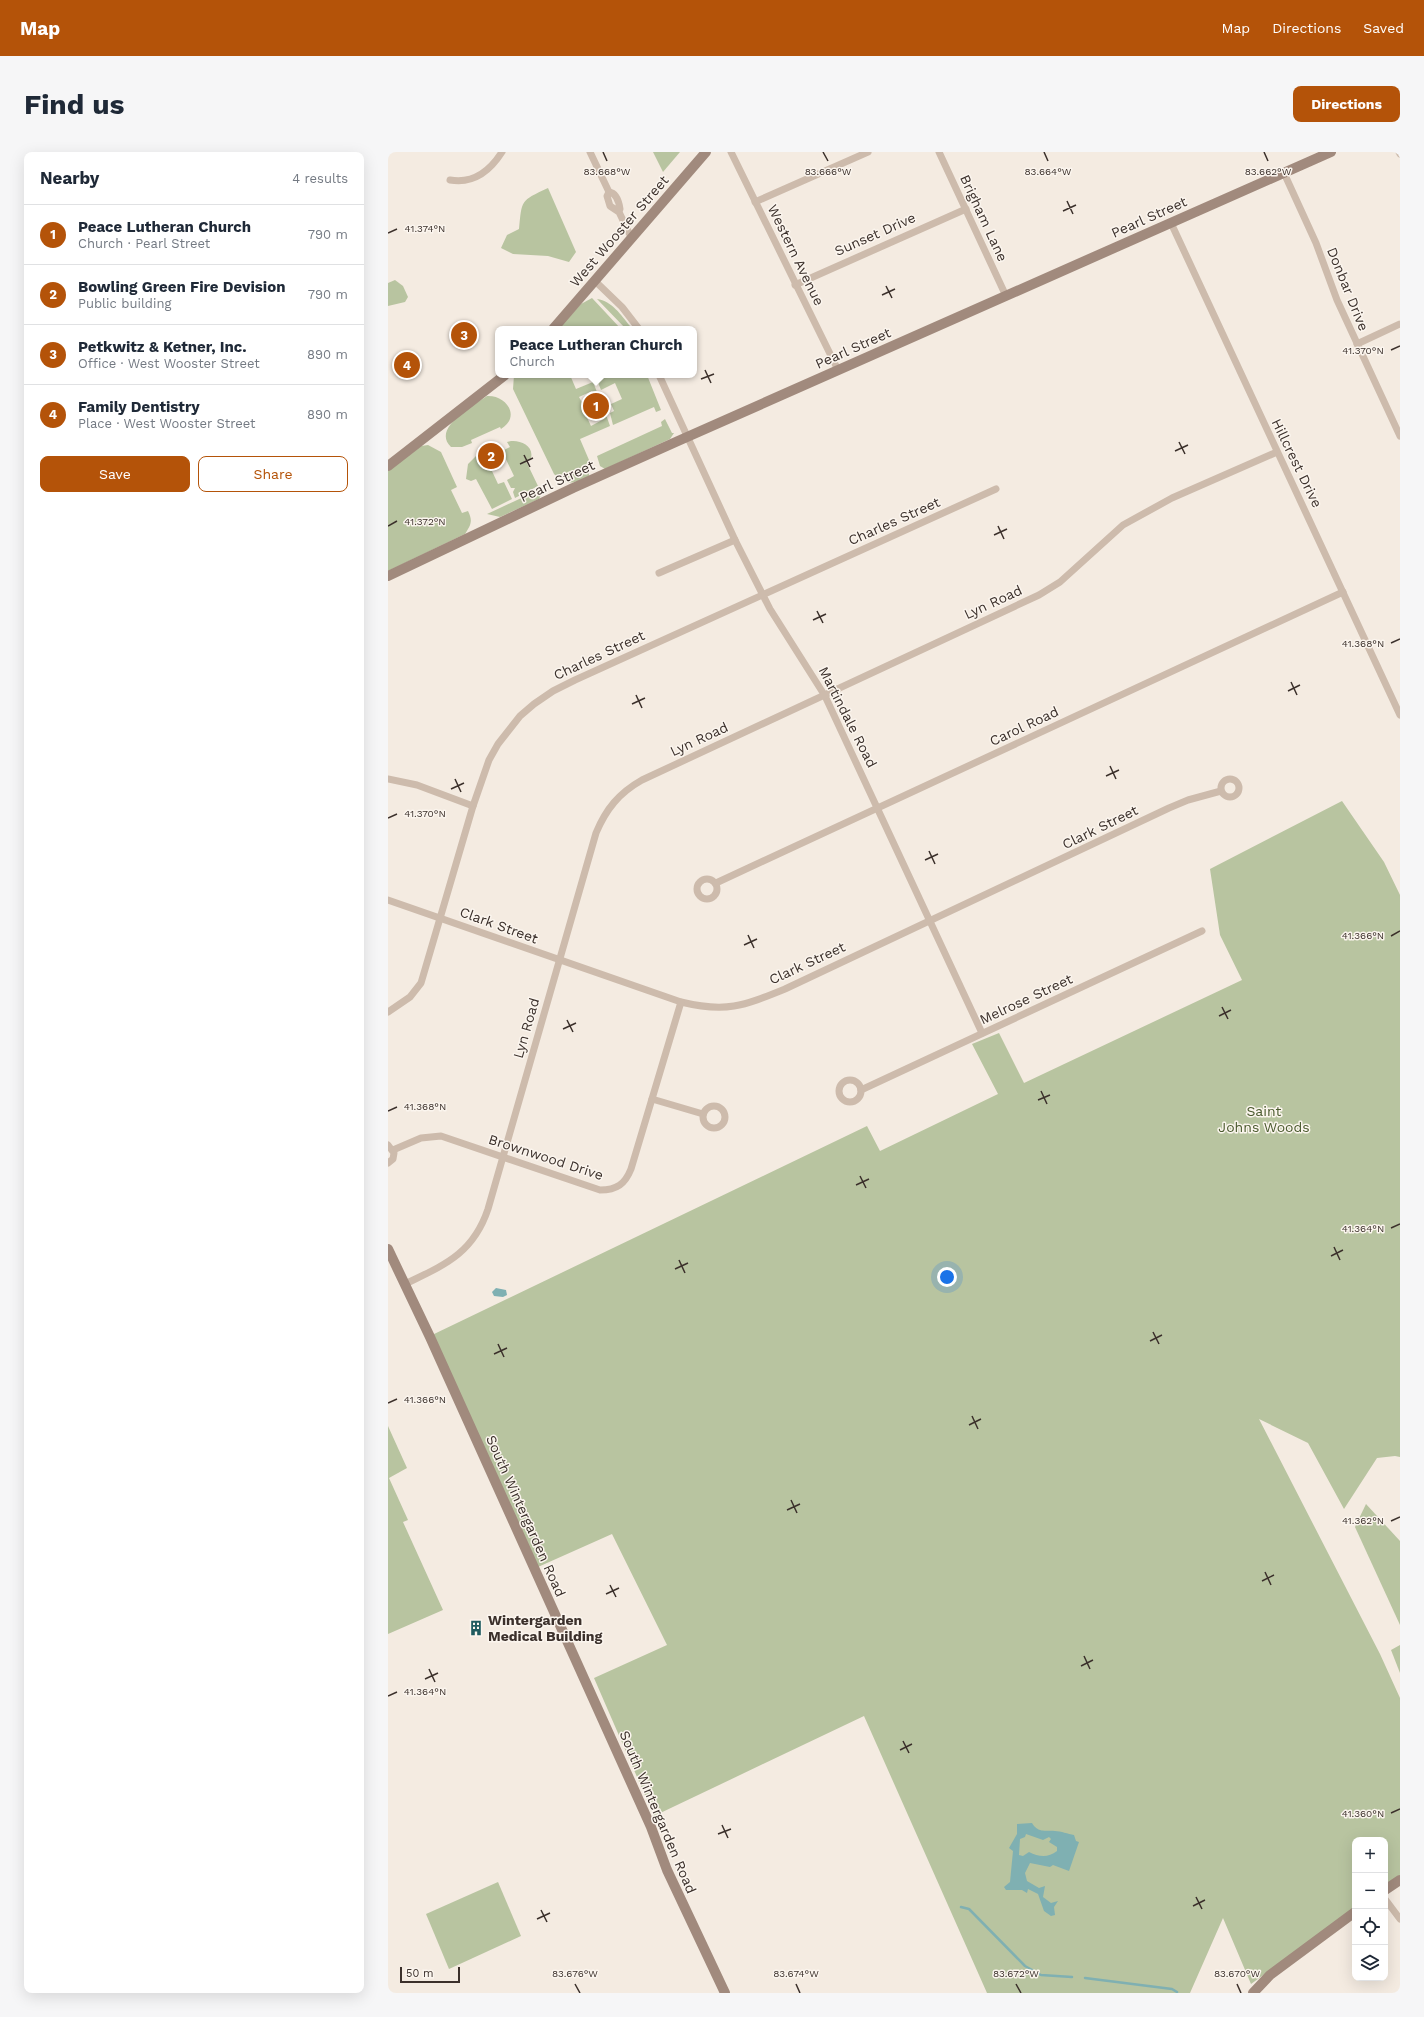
<!DOCTYPE html>
<html lang="en">
<head>
<meta charset="utf-8">
<style>
  :root { --surface:#fff; --page:#f6f6f7; --text:#1f2937; --muted:#747a83; --line:#e0e1e3; --accent:#b45309 }
  body { margin:0; font-family:"Work Sans",sans-serif; background:var(--page); color:var(--text) }
  .controls { position:absolute; right:12px; bottom:12px; display:grid; overflow:hidden; border-radius:8px; box-shadow:0 4px 16px #0002 }
  .controls button { width:36px; height:36px; display:grid; place-items:center; padding:0; border:0; border-bottom:1px solid var(--line); background:var(--surface); color:var(--text); font:20px sans-serif }
  .scale { position:absolute; left:12px; bottom:10px; width:60px; box-sizing:border-box; padding-left:4px; border:2px solid #3b302b; border-top:0; font-size:11px; line-height:14px; white-space:nowrap; color:#3b302b; -webkit-text-stroke:3px #fbf5ee; paint-order:stroke }
  .you { position:absolute; left:559px; top:1125px; width:14px; height:14px; margin:-10px; border:3px solid #fff; border-radius:50%; background:#1a73e8; box-shadow:0 0 0 6px #1a73e833 }
  .badge { display:grid; place-items:center; width:26px; height:26px; border-radius:50%; background:var(--accent); color:#fff; font-size:13px; font-weight:700 }
  .pin { position:absolute; translate:-50% -50%; border:2px solid #fff; box-shadow:0 1px 4px #0006 }
  .popup { position:absolute; left:107px; top:174px; width:202px; height:52px; box-sizing:border-box; display:grid; place-content:center; border-radius:8px; background:var(--surface); filter:drop-shadow(0 1px 3px #0005); font-size:13px; white-space:nowrap; color:var(--muted) }
  .popup b { font-size:15px; color:var(--text) }
  .popup::after { content:''; position:absolute; left:50%; top:100%; margin-left:-8px; border:8px solid transparent; border-top-color:var(--surface) }
  .list { margin:0; padding:0; list-style:none }
  h2 { display:flex; justify-content:space-between; align-items:center; height:52px; margin:0; padding:0 16px; font-size:17px }
  h2 small { font-size:13px; font-weight:400; color:var(--muted) }
  .list li { display:grid; grid-template-columns:26px 1fr auto; gap:12px; align-items:center; box-sizing:border-box; height:60px; padding:0 16px; border-top:1px solid var(--line) }
  .list b { display:block; font-size:15px; white-space:nowrap }
  .list p { margin:0; font-size:13px; white-space:nowrap; color:var(--muted) }
  .list em { font-size:13px; font-style:normal; color:var(--muted) }
  .actions { display:flex; gap:8px; padding:12px 16px }
  .actions a { flex:1; padding:9px 0; border:1px solid var(--accent); border-radius:8px; text-align:center; font-size:14px; color:var(--accent) }
  .actions .main { background:var(--accent); color:#fff }
  .icon { flex:none; width:22px; height:22px; fill:none; stroke:currentColor; stroke-width:2; stroke-linecap:round; stroke-linejoin:round }
  .map { position:relative; flex:none; width:1012px; height:1841px; overflow:hidden; border-radius:8px }
  header { display:flex; align-items:center; gap:24px; box-sizing:border-box; height:56px; padding:0 20px; background:var(--accent); color:#fff }
  header strong { font-size:19px }
  nav { display:flex; gap:22px; margin-inline-start:auto; font-size:14px }
  .intro { display:flex; align-items:center; justify-content:space-between; box-sizing:border-box; height:96px; padding:0 24px }
  h1 { margin:0; font-size:28px }
  .button { padding:10px 18px; border-radius:8px; background:var(--accent); color:#fff; font-size:14px; font-weight:700 }
  main { display:flex; gap:24px; padding:0 24px }
  aside { flex:1; background:var(--surface); border-radius:8px; box-shadow:0 4px 16px #0002 }
  .map>svg:first-child { display:block }
  .green { fill:#b8c4a0 }
  .water { fill:#7fb0b2; fill-rule:evenodd }
  .lines { fill:none; stroke-linecap:round; stroke-linejoin:round }
  .stream { stroke:#7fb0b2; stroke-width:2.5 }
  .street { stroke:#cdbbac; stroke-width:7 }
  .secondary { stroke:#a18a7d; stroke-width:10 }
  .ticks { fill:none; stroke:#3b302b; stroke-width:1.5 }
  .labels { text-anchor:middle; dominant-baseline:central; stroke-width:3; stroke-linejoin:round; paint-order:stroke }
  .street-label { font-size:14px; fill:#3b302b; stroke:#fbf5ee }
  .park-label { font-size:14px; fill:#4a5a2e; stroke:#fbf5ee }
  .poi-label { font-size:14px; font-weight:bold; fill:#3b302b; stroke:#fbf5ee; text-anchor:start }
  .ticks-label { font-size:10px; text-anchor:middle; fill:#3b302b; stroke:#fbf5ee; stroke-width:3; stroke-linejoin:round; paint-order:stroke }
</style>
</head>
<body>
<header>
<strong>Map</strong>
<nav><a>Map</a><a>Directions</a><a>Saved</a></nav>
</header>
<div class="intro"><h1>Find us</h1><a class="button">Directions</a></div>
<main>
<aside>
<h2>Nearby<small>4 results</small></h2>
<ul class="list">
<li><span class="badge">1</span><div><b>Peace Lutheran Church</b><p>Church · Pearl Street</p></div><em>790 m</em></li>
<li><span class="badge">2</span><div><b>Bowling Green Fire Devision</b><p>Public building</p></div><em>790 m</em></li>
<li><span class="badge">3</span><div><b>Petkwitz &amp; Ketner, Inc.</b><p>Office · West Wooster Street</p></div><em>890 m</em></li>
<li><span class="badge">4</span><div><b>Family Dentistry</b><p>Place · West Wooster Street</p></div><em>890 m</em></li>
</ul>
<div class="actions"><a class="main">Save</a><a>Share</a></div>
</aside>
<div class="map">
<svg width="1012" height="1841" viewBox="0 0 1012 1841">
  <rect width="100%" height="100%" fill="#f4ebe1"/>
  <g class="green">
    <polygon points="265,0 292,0 275,20"/>
    <path d="M160 36 188 100 181 110 160 104 125 102 113 96 119 83 131 77C134 48 132 49 160 36Z"/>
    <polygon points="7,128 15,134 20,145 17,150 0,154 0,131"/>
    <polygon points="204,146 233,177 170,177 193,152"/>
    <path d="M209 147C224 149 233 163 242 174L240 177H238Z"/>
    <path d="M126 223H182L188 237 205 230 209 240 205 241 204 239 191 245 198 258 196 259 203 274 216 267 212 259 216 257 222 274 192 287 201 308V324C186 331 180 335 166 322L125 237Z"/>
    <polygon points="220,223 259,223 273,258 268,260 266,255 225,273 222,261 226,259 223,252 234,247 227,231 213,238 209,228"/>
    <path d="M99 244C119 243 133 265 113 277L112 275 83 288 84 291 74 295H63C43 276 86 253 99 244Z"/>
    <polygon points="277,267 284,281 286,281 282,287 217,317 212,314 209,304 274,274 273,270"/>
    <path d="M123 289C133 288 146 294 143 306L138 309 150 334 127 346 125 340 127 336H123L119 328 126 324 114 299 122 295 119 290Z"/>
    <path d="M40 293 53 300 69 335 63 338 74 361 80 359C85 369 83 373 77 382L0 419V319L33 294Z"/>
    <polygon points="89,303 92,309 98,306 110,332 116,330 124,347 104,357 88,327 83,329 78,327 80,312"/>
    <polygon points="157,335 151,347 112,365 99,362"/>
    <polygon points="954,649 996,710 1012,743 1012,1305 1007,1304 989,1306 956,1357 920,1291 871,1267 992,1502 1012,1546 1012,1723 997,1734 997,1688 967,1688 967,1756 863,1832 835,1766 802,1841 599,1841 476,1564 266,1664 206,1526 279,1493 224,1382 150,1415 44,1183 479,974 492,999 610,942 584,892 611,881 636,931 854,828 832,783 822,717"/>
    <polygon points="0,1274 19,1316 1,1326 20,1368 15,1370 55,1458 0,1482"/>
    <polygon points="978,1352 1012,1389 1012,1473 967,1375"/>
    <polygon points="1012,1493 1012,1521 1003,1498"/>
    <polygon points="110,1730 133,1784 61,1817 38,1762"/>
  </g>
  <g class="water">
    <polygon points="108,1136 118,1138 119,1143 115,1145 106,1144 104,1140"/>
    <path d="M644 1671C650 1681 656 1678 667 1679 673 1679 680 1682 686 1683L688 1689 691 1690 681 1719 665 1713 662 1715 642 1711 637 1721 639 1729 651 1736 657 1734 655 1745 663 1751 670 1749 666 1755 667 1763 663 1764 656 1759 650 1742 640 1737 639 1741 634 1738H618L616 1735 622 1730 625 1699 621 1696 629 1682V1672ZM638 1682 655 1688 661 1685 663 1687 661 1690 669 1695V1699C660 1706 651 1705 641 1700L635 1704 631 1703 632 1687 637 1685Z"/>
  </g>
  <g class="lines">
    <g class="stream">
      <polyline points="573,1755 581,1757 637,1814 653,1823 684,1825"/>
      <polyline points="697,1826 784,1837 789,1840"/>
    </g>
    <g class="street">
      <polyline points="202,0 221,40"/>
      <polyline points="343,0 450,218"/>
      <polyline points="551,0 618,144"/>
      <polyline points="1011,0 1012,2"/>
      <polyline points="896,21 928,91 949,148 1012,284"/>
      <path d="M62 28C85 32 102 19 114 0"/>
      <polyline points="367,50 480,0"/>
      <path d="M231 60 222 54 219 44 221 40C228 41 231 50 232 57L231 60 243 85"/>
      <polyline points="783,71 1012,563"/>
      <polyline points="207,129 234,155 251,177"/>
      <polyline points="407,133 578,57"/>
      <polyline points="969,192 1012,172"/>
      <polyline points="271,223 347,388 382,457 437,544 594,881"/>
      <polyline points="271,421 347,388"/>
      <circle cx="842" cy="636" r="9"/>
      <polyline points="0,627 29,633 85,654"/>
      <circle cx="319" cy="737" r="10"/>
      <polyline points="328,731 955,440"/>
      <path d="M0 748 293 850C338 861 355 854 397 837L781 656 800 648 833 639"/>
      <polyline points="0,860 22,845 33,831 85,654 101,608 110,592 132,564 146,552 165,539 187,528 608,337"/>
      <circle cx="462" cy="939" r="11"/>
      <polyline points="473,938 814,779"/>
      <polyline points="264,947 315,962"/>
      <circle cx="326" cy="965" r="11"/>
      <polyline points="0,993 6,1001 5,1007 0,1011"/>
      <path d="M5 998 33 986 53 984 212 1038C229 1038 237 1032 243 1017L293 850"/>
      <path d="M17 1132C56 1113 85 1102 100 1057L208 681C218 657 231 641 254 628L651 443 672 430 735 373 784 346 889 300"/>
      <polyline points="997,1747 1012,1767"/>
    </g>
    <g class="secondary">
      <polyline points="165,177 318,0"/>
      <polyline points="0,314 117,223"/>
      <polyline points="0,424 185,336 290,289 943,0"/>
      <polyline points="0,1097 42,1185 263,1675 279,1718 337,1841"/>
      <polyline points="997,1738 1012,1728"/>
      <polyline points="865,1841 882,1823 967,1760"/>
    </g>
  </g>
  <path class="ticks" d="M215 0 219 9M435 0 440 9M656 0 660 9M876 0 880 9M679 49 685 62M675 59 688 53M0 81 9 77M498 134 504 146M494 143 507 137M1003 198 1012 194M317 218 323 231M313 227 326 222M791 290 797 302M787 299 800 293M136 303 142 315M132 312 145 306M0 374 9 369M610 374 616 387M606 383 619 377M429 459 435 471M425 468 438 462M1003 491 1012 487M903 530 909 543M900 539 912 533M248 543 254 556M244 552 257 546M722 614 728 627M718 624 731 618M67 627 73 640M63 637 76 631M0 666 9 662M541 699 547 712M537 708 550 702M360 783 366 796M1003 784 1012 779M356 793 369 787M834 855 840 867M831 864 843 858M179 868 185 880M175 877 188 871M653 939 659 952M650 948 662 943M0 959 9 955M472 1024 478 1036M468 1033 481 1027M1003 1076 1012 1072M946 1095 952 1108M943 1104 955 1098M291 1108 297 1121M287 1117 300 1111M765 1180 771 1192M762 1189 774 1183M110 1192 116 1205M106 1202 119 1196M0 1251 9 1247M584 1264 590 1277M581 1273 593 1267M403 1348 409 1361M399 1358 412 1352M1003 1369 1012 1365M877 1420 883 1433M874 1429 886 1423M222 1433 228 1445M218 1442 231 1436M696 1504 702 1517M693 1514 705 1508M41 1517 47 1530M37 1527 50 1521M0 1544 9 1540M515 1589 521 1601M512 1598 524 1592M1003 1661 1012 1657M334 1673 340 1686M330 1682 343 1677M808 1745 814 1757M805 1754 817 1748M153 1758 159 1770M149 1767 162 1761M187 1832 192 1841M408 1832 412 1841M628 1832 633 1841M849 1832 853 1841"/>
  <defs>
    <g id="building-bare" transform="scale(1.2)"><path d="M-4-6H4V6H1V3H-1V6H-4ZM-2.5-4.3h1.7v1.8h-1.7ZM.8-4.3h1.7v1.8H.8ZM-2.5-1h1.7V.8h-1.7ZM.8-1h1.7V.8H.8Z" fill="#1f5a5e" stroke="#fbf5ee" stroke-width="2.5" paint-order="stroke"/></g>
  </defs>
  <g fill-rule="evenodd">
    <use href="#building-bare" x="88" y="1476"/>
  </g>
  <g class="labels">
    <g class="street-label">
      <text transform="translate(761 65) rotate(-24)">Pearl Street</text>
      <text transform="translate(596 66) rotate(65)">Brigham Lane</text>
      <text transform="translate(231 79) rotate(-49)">West Wooster Street</text>
      <text transform="translate(487 82) rotate(-24)">Sunset Drive</text>
      <text transform="translate(408 103) rotate(64)">Western Avenue</text>
      <text transform="translate(960 137) rotate(68)">Donbar Drive</text>
      <text transform="translate(465 196) rotate(-24)">Pearl Street</text>
      <text transform="translate(909 311) rotate(64)">Hillcrest Drive</text>
      <text transform="translate(169 329) rotate(-25)">Pearl Street</text>
      <text transform="translate(506 369) rotate(-24)">Charles Street</text>
      <text transform="translate(605 450) rotate(-25)">Lyn Road</text>
      <text transform="translate(211 503) rotate(-25)">Charles Street</text>
      <text transform="translate(460 565) rotate(63)">Martindale Road</text>
      <text transform="translate(636 574) rotate(-25)">Carol Road</text>
      <text transform="translate(311 587) rotate(-25)">Lyn Road</text>
      <text transform="translate(712 675) rotate(-26)">Clark Street</text>
      <text transform="translate(111 773) rotate(20)">Clark Street</text>
      <text transform="translate(419 811) rotate(-25)">Clark Street</text>
      <text transform="translate(638 847) rotate(-25)">Melrose Street</text>
      <text transform="translate(138 876) rotate(-74)">Lyn Road</text>
      <text transform="translate(158 1005) rotate(18)">Brownwood Drive</text>
      <text transform="translate(138 1364) rotate(66)">South Wintergarden Road</text>
      <text transform="translate(270 1660) rotate(67)">South Wintergarden Road</text>
    </g>
    <g class="park-label">
      <text x="876" y="959">Saint<tspan x="876" dy="16">Johns Woods</tspan></text>
    </g>
    <g class="poi-label">
      <text x="100" y="1468">Wintergarden<tspan x="100" dy="16">Medical Building</tspan></text>
    </g>
  </g>
  <g class="ticks-label">
    <text x="219" y="23">83.668°W</text>
    <text x="880" y="23">83.662°W</text>
    <text x="440" y="23">83.666°W</text>
    <text x="660" y="23">83.664°W</text>
    <text x="37" y="80">41.374°N</text>
    <text x="975" y="202">41.370°N</text>
    <text x="37" y="373">41.372°N</text>
    <text x="975" y="495">41.368°N</text>
    <text x="37" y="665">41.370°N</text>
    <text x="975" y="787">41.366°N</text>
    <text x="37" y="958">41.368°N</text>
    <text x="975" y="1080">41.364°N</text>
    <text x="37" y="1251">41.366°N</text>
    <text x="975" y="1372">41.362°N</text>
    <text x="37" y="1543">41.364°N</text>
    <text x="975" y="1665">41.360°N</text>
    <text x="187" y="1825">83.676°W</text>
    <text x="408" y="1825">83.674°W</text>
    <text x="628" y="1825">83.672°W</text>
    <text x="849" y="1825">83.670°W</text>
  </g>
</svg>
<div class="controls">
<button>+</button>
<button>−</button>
<button><svg class="icon" aria-label="locate" viewBox="0 0 24 24"><circle cx="12" cy="12" r="6"/><path d="M12 2v4M12 18v4M2 12h4M18 12h4"/></svg></button>
<button><svg class="icon" aria-label="layers" viewBox="0 0 24 24"><path d="M12 4l9 5-9 5-9-5zM3 14l9 5 9-5"/></svg></button>
</div>
<div class="scale">50 m</div>
<div class="you"></div>
<div class="pin badge" style="left:208px;top:254px">1</div>
<div class="popup"><b>Peace Lutheran Church</b>Church</div>
<div class="pin badge" style="left:103px;top:304px">2</div>
<div class="pin badge" style="left:76px;top:183px">3</div>
<div class="pin badge" style="left:19px;top:213px">4</div>
</div>
</main>
</body>
</html>
